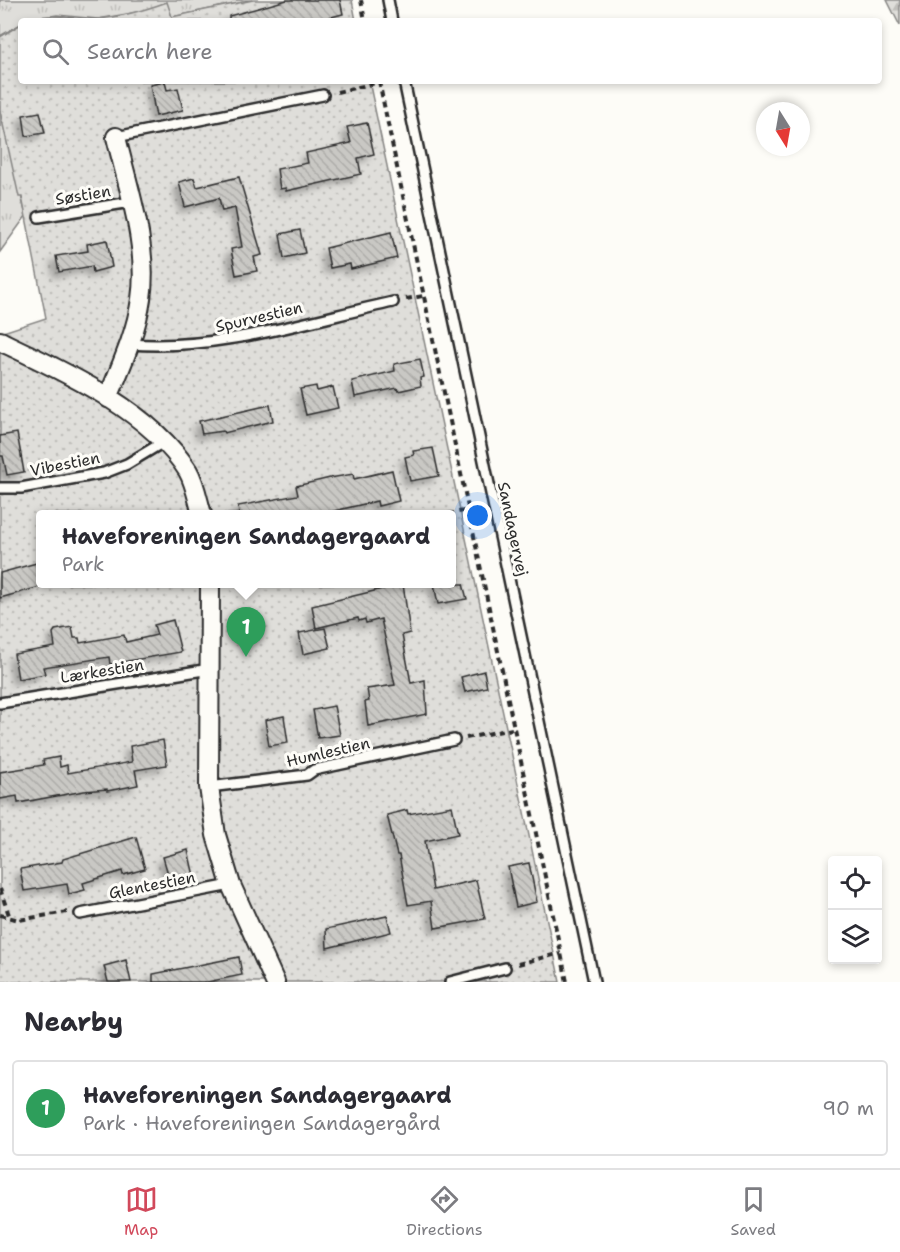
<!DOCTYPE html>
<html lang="en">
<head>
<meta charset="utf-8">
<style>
  :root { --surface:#fff; --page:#f7f7f7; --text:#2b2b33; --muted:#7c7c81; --line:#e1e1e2; --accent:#d1495b }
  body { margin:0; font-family:"Shantell Sans",sans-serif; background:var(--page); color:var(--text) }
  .controls { position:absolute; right:18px; bottom:18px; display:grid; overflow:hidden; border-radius:6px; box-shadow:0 3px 9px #0003 }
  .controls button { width:54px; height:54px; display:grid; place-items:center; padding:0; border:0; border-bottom:2px solid var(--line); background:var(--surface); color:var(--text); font:30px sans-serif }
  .compass { position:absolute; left:756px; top:102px; width:54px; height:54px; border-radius:50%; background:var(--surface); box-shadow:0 3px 9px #0003; rotate:169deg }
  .you { position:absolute; left:478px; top:516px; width:21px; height:21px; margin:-15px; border:4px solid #fff; border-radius:50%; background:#1a73e8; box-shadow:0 0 0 9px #1a73e833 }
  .badge { display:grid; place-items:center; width:39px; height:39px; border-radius:50%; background:var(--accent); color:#fff; font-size:20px; font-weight:700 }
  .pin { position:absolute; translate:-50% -50px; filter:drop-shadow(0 2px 3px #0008) }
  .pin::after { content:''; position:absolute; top:32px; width:21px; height:18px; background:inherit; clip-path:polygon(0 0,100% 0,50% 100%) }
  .popup { position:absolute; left:36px; top:510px; width:420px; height:78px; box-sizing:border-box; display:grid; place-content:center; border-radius:6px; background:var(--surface); filter:drop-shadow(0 2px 4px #0005); font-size:20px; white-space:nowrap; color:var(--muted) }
  .popup b { font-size:22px; color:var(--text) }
  .popup::after { content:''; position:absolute; left:50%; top:100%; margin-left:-12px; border:12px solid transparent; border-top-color:var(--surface) }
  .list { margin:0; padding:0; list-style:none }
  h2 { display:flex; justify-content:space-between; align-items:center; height:78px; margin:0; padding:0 24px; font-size:26px }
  h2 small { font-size:20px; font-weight:400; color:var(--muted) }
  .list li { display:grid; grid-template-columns:39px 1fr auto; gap:18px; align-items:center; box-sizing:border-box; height:96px; margin:0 12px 12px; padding:0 12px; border:2px solid var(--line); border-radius:6px }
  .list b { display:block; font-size:22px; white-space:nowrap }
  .list p { margin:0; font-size:20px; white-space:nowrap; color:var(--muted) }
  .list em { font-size:20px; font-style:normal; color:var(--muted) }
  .icon { flex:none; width:33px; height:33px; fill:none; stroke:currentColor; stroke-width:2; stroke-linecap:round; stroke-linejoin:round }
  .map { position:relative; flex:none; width:900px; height:982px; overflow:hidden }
  .search { position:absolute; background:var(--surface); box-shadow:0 3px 9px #0003; left:18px; right:18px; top:18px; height:66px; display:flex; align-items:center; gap:15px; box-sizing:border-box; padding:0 21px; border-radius:6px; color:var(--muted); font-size:22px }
  .sheet { height:186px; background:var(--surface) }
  nav { display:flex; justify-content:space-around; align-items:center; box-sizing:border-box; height:84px; border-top:2px solid var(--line); background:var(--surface); font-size:16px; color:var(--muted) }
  nav a { display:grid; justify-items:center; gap:3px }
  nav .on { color:var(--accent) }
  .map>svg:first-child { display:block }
  .grass { fill:url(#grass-tufts); stroke:#858482; stroke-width:1.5 }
  .forest { fill:url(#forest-firs); stroke:#858482; stroke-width:1.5 }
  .garden { fill:url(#garden-dots); stroke:#858482; stroke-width:1.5; fill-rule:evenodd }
  .building { fill:url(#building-back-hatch); stroke:#2b2b2b; stroke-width:1.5; filter:url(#shadow) }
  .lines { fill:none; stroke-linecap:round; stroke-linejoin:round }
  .lane-casing { stroke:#2b2b2b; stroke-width:14 }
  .street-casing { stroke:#2b2b2b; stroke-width:22 }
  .path { stroke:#2b2b2b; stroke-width:4; stroke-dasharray:6 4.5; stroke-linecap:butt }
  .lane { stroke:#fdfcf7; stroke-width:9 }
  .street { stroke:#fdfcf7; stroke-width:18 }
  .labels { text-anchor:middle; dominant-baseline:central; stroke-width:6; stroke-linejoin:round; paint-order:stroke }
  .street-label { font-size:16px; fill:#2b2b2b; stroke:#fdfcf7 }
</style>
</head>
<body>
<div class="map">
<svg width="900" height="982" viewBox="0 0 900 982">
  <defs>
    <pattern id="grass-tufts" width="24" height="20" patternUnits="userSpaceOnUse" patternTransform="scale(1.5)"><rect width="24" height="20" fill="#dfdeda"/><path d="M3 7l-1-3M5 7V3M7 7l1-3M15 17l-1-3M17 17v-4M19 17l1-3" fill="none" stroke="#c0bfbb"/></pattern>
    <pattern id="forest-firs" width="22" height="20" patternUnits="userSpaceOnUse" patternTransform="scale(1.5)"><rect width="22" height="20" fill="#dfdeda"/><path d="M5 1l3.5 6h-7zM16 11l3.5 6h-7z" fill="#c0bfbb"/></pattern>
    <pattern id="garden-dots" width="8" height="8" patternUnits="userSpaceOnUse" patternTransform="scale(1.5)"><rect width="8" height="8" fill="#dfdeda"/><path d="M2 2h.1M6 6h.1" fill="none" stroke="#c0bfbb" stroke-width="1.8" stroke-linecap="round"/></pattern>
    <pattern id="building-back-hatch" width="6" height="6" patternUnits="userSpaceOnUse" patternTransform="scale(1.5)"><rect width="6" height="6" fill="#c9c8c4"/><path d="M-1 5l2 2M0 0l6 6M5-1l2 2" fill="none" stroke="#adaca9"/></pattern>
    <filter id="shadow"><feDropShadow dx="-5.5" dy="5.5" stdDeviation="3" flood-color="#0004"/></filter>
  </defs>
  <rect width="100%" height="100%" fill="#fdfcf7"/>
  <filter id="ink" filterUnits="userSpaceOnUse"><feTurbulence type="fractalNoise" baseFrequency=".0167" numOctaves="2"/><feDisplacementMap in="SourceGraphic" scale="12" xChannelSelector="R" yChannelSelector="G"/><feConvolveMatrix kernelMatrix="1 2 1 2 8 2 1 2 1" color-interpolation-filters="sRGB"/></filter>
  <g filter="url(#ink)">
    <g class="grass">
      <polygon points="0,0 253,0 172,17 166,3 144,11 98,19 57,15 21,21 21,24 0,36"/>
      <polygon points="0,106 26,216 0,252"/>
    </g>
    <polygon class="forest" points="887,0 900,0 900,26"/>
    <g class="garden">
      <path d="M253 0H352L356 21H27C50 10 73 21 97 19 121 17 145 10 167 2L172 17Z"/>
      <path d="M21 24V81H369L560 982H0V333L46 318 22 197H19L0 111V37ZM40 514H452V584H40Z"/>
    </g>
    <g class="building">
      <polygon points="287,0 340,0 343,14 327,18 328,21 229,21 229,16"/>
      <polygon points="165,82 167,90 178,88 183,110 156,116 150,85"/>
      <polygon points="40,112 45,133 26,136 23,115"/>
      <polygon points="367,123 374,154 358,158 361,174 286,191 286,188 280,189 277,169 308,163 306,153 351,143 347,127"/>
      <polygon points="239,177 262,255 254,257 257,271 236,275 231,249 242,247 235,208 222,211 219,198 185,207 179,182 194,178 197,187"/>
      <polygon points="300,230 305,253 284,258 280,234"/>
      <polygon points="391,232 397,258 351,269 350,264 330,268 326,248"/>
      <polygon points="107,240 112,267 93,272 92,266 59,272 56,256 88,251 87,244"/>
      <polygon points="420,359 424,377 420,378 421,386 398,391 397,388 355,397 352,381 395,371 394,364"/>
      <polygon points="316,386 317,391 333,387 338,408 306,415 300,389"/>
      <polygon points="270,405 273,421 224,433 223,431 202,434 199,421"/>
      <polygon points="17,433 24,472 7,475 3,456 0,456 0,436"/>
      <polygon points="433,448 439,476 410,481 405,457 414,455 413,451"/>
      <polygon points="392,470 399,501 378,506 377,501 321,514 239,514 238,506 298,495 296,486 330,478 353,474 354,479"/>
      <polygon points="40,562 40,587 0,598 0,573"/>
      <polygon points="403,584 410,633 402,635 411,683 425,680 427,714 368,726 365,702 369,701 367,689 395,685 381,619 366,623 365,619 359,621 358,618 316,628 312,606"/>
      <polygon points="434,584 463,584 467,599 438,604"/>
      <polygon points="173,620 181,652 110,664 109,657 43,667 45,674 18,679 14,654 55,647 53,633 55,630 72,627 74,638 79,638 80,643 124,635 126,642 157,635 154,625"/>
      <polygon points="325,628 330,648 303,654 299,633"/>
      <polygon points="484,671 487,687 465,692 461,677"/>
      <polygon points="334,706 340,735 318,738 313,710"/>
      <polygon points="284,716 288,743 269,746 265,720"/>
      <polygon points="163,740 167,765 135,770 138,785 107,791 107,789 84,791 18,803 17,796 0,799 0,772 44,765 43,760 59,757 60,767 67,765 68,773 132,762 130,746"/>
      <polygon points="452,806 458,834 425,841 433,890 476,880 485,919 435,928 431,901 408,905 399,855 397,855 387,815 407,810 408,814"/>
      <polygon points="136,837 145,869 123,875 122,871 83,883 85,890 69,894 67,884 24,891 20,869 62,862 63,859"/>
      <polygon points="188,850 194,876 176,881 174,873 168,874 163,857"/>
      <polygon points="529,863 537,902 516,907 508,867"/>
      <polygon points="387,916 391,932 327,948 326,929"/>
      <polygon points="239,957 242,975 207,982 153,982 153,974"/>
      <polygon points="126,960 131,982 108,982 104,966"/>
    </g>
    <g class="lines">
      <g class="lane-casing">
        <g id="lane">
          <polyline points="388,0 392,21"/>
          <polyline points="404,81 594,982"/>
          <polyline points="116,137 323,95"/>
          <polyline points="39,217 131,202"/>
          <path d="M130 344C219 351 307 321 393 302"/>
          <polyline points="0,488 21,488 104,473 127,464 165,441"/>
          <polyline points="0,703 210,669"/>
          <polyline points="209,787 307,775 314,770 454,740"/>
          <polyline points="80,914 231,885"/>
          <polyline points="450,982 505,968"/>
        </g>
      </g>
      <g class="street-casing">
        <g id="street">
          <path d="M0 341C63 371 150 410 188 471 195 483 198 501 202 514"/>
          <path d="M108 398C121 366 136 334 141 299 149 246 128 188 116 137"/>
          <polyline points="210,584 209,787 216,835 231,885 275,982"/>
        </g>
      </g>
      <g class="path">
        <polyline points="361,0 365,21"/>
        <polyline points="379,81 567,982"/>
        <polyline points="337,92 380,82"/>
        <polyline points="406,299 423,296"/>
        <polyline points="448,514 469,510"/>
        <polyline points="466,738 512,729"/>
        <polyline points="0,889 10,918"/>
        <polyline points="0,915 19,920 67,912"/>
        <polyline points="518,964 561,953"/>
      </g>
      <use href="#lane" class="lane"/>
      <use href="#street" class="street"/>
    </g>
  </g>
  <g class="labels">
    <g class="street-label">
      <text transform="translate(83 195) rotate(-9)">Søstien</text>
      <text transform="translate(259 317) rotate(-13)">Spurvestien</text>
      <text transform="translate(65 464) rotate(-11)">Vibestien</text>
      <text transform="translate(513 529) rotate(78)">Sandagervej</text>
      <text transform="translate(102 671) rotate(-9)">Lærkestien</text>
      <text transform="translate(328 752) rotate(-13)">Humlestien</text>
      <text transform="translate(152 885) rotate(-11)">Glentestien</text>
    </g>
  </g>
</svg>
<div class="controls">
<button><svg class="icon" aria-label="locate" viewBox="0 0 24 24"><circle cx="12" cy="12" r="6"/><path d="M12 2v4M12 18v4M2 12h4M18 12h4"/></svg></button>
<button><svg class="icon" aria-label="layers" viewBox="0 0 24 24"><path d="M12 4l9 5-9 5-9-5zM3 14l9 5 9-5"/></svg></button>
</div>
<svg class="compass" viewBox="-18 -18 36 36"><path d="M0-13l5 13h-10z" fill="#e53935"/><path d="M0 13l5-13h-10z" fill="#7c7c81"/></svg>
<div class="you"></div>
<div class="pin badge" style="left:246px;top:657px;background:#2e9e5b">1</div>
<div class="popup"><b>Haveforeningen Sandagergaard</b>Park</div>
<div class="search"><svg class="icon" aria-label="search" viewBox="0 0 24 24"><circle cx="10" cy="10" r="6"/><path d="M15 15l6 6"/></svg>Search here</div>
</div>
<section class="sheet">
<h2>Nearby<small></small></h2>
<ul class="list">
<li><span class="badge" style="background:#2e9e5b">1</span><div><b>Haveforeningen Sandagergaard</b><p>Park · Haveforeningen Sandagergård</p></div><em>90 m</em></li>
</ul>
</section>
<nav>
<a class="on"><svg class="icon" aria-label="map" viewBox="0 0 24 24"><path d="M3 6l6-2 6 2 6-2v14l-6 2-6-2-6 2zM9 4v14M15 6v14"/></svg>Map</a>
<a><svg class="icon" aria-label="directions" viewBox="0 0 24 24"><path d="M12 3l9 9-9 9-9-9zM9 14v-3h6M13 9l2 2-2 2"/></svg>Directions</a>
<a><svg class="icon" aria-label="saved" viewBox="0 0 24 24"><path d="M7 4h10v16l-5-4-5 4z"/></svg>Saved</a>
</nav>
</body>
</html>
